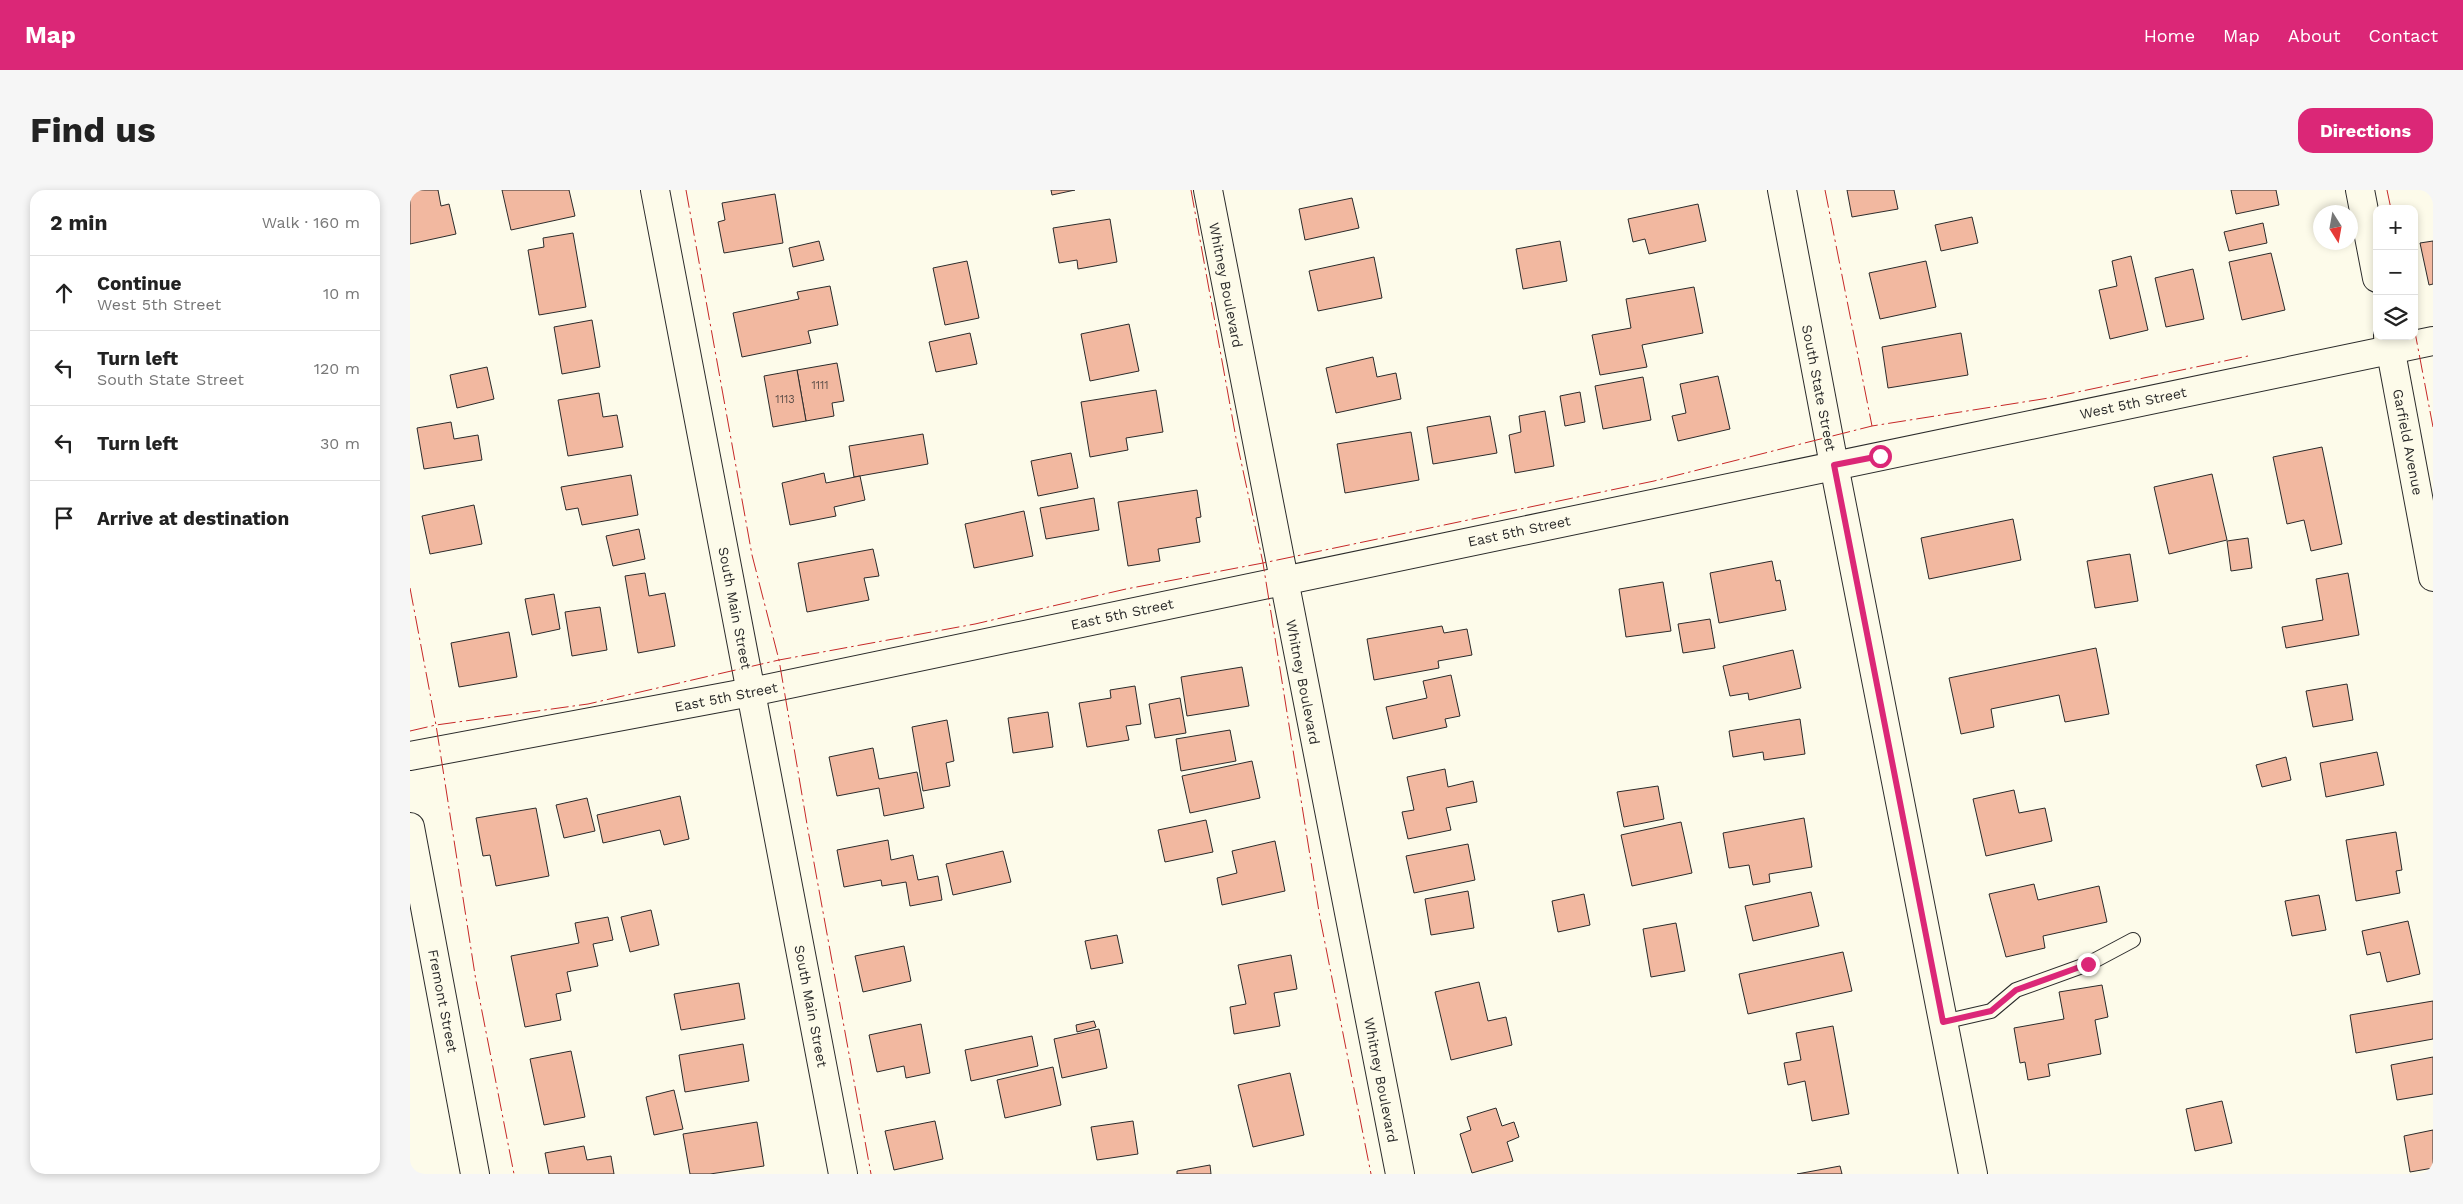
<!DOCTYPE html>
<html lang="en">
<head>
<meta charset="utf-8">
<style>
  :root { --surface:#fff; --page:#f6f6f6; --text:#222; --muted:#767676; --line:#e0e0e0; --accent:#db2777 }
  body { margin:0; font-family:"Work Sans",sans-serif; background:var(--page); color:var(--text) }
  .controls { position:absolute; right:15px; top:15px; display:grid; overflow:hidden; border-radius:10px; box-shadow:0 2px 8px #0003 }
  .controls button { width:45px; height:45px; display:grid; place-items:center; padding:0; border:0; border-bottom:1px solid var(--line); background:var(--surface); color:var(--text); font:25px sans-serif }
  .compass { position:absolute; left:1903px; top:15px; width:45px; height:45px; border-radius:50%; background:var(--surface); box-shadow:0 2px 8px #0003; rotate:169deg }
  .stop { position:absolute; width:15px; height:15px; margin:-11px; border:4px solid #db2777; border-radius:50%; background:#fff }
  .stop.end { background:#db2777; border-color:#fff; box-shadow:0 1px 5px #0008 }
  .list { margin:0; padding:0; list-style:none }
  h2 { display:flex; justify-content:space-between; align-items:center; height:65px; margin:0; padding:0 20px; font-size:21px }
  h2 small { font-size:16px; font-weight:400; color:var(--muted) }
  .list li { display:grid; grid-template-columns:32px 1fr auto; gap:15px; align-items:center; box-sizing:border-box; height:75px; padding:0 20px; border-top:1px solid var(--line) }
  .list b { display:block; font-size:19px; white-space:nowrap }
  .list p { margin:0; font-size:16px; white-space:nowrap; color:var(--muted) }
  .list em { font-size:16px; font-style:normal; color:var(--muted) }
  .icon { flex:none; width:28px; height:28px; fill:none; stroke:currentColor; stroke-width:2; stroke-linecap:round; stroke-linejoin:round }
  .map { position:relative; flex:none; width:2023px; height:984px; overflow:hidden; border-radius:15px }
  header { display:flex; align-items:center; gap:30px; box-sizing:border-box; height:70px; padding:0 25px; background:var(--accent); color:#fff }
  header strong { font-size:24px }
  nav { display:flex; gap:28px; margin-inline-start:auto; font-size:18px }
  .intro { display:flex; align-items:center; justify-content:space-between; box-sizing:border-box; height:120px; padding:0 30px }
  h1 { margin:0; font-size:35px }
  .button { padding:12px 22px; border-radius:15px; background:var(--accent); color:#fff; font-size:18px; font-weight:700 }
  main { display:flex; gap:30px; padding:0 30px }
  aside { flex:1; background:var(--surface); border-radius:15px; box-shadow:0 2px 8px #0003 }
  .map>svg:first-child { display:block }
  .building { fill:#f2b8a0; stroke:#2b2b2b }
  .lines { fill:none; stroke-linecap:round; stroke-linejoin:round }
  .service-casing { stroke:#2b2b2b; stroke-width:16 }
  .minor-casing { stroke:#2b2b2b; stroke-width:30 }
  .secondary-casing { stroke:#2b2b2b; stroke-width:30 }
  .service { stroke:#fdfbea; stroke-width:14 }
  .minor { stroke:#fdfbea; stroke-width:28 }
  .secondary { stroke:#fdfbea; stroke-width:28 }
  .power { stroke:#c62828; stroke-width:1; stroke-dasharray:18 4 2.5 4; stroke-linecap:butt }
  .route { stroke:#db2777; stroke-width:6 }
  .labels { text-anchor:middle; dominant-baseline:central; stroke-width:4; stroke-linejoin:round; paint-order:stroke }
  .number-label { font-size:11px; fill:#5d4e48 }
  .street-label { font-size:14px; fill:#2b2b2b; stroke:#fdfbea }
</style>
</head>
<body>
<header>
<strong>Map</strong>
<nav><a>Home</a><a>Map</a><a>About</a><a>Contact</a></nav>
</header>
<div class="intro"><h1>Find us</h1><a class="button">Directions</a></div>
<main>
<aside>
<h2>2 min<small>Walk · 160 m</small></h2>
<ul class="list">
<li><svg class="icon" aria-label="ahead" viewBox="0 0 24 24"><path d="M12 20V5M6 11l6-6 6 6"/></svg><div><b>Continue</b><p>West 5th Street</p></div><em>10 m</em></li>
<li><svg class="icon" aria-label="left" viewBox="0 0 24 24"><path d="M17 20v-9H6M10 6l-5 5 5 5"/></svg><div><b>Turn left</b><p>South State Street</p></div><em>120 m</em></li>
<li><svg class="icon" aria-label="left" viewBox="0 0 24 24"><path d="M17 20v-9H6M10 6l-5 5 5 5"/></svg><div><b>Turn left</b></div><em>30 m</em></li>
<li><svg class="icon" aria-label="arrive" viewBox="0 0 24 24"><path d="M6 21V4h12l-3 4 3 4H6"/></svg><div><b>Arrive at destination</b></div></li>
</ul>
</aside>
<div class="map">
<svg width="2023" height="984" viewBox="0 0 2023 984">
  <rect width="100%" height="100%" fill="#fdfbea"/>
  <g class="building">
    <polygon points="0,0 28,0 31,16 39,14 46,44 0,54"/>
    <polygon points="92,0 159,0 165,26 101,40"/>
    <polygon points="641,0 665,0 642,5"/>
    <polygon points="1437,0 1484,0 1488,19 1442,27"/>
    <polygon points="1821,0 1866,0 1869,15 1826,24"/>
    <polygon points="365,4 373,53 314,63 308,32 315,30 312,13"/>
    <polygon points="942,8 949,38 895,50 889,19"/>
    <polygon points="1288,14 1296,51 1239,64 1235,49 1223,52 1218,29"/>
    <polygon points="1562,27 1568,53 1531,61 1525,35"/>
    <polygon points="700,29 707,72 668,79 667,70 649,73 643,38"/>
    <polygon points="1853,33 1857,53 1819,61 1814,42"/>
    <polygon points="163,43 176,117 129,125 118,60 134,57 133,48"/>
    <polygon points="409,51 414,70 383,77 379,58"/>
    <polygon points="1150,51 1157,91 1113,99 1106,59"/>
    <polygon points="2023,51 2023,94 2019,95 2010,53"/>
    <polygon points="1861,63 1875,120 1832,130 1819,72"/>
    <polygon points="1721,66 1738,140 1700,149 1689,100 1707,96 1702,71"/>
    <polygon points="964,67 972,108 908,121 899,81"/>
    <polygon points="557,71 569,128 535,135 523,78"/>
    <polygon points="1516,71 1526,117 1470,129 1459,83"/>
    <polygon points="1783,79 1794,129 1756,137 1745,88"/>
    <polygon points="420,96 428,135 398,141 401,153 332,167 323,123 389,109 387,102"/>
    <polygon points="1284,97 1293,143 1232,155 1237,177 1190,185 1182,145 1221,138 1216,109"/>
    <polygon points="182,130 190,177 152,184 144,137"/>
    <polygon points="719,134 729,181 680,191 671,144"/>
    <polygon points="560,143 567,174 526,182 519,152"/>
    <polygon points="1551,143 1558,185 1478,198 1472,157"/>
    <polygon points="963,167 967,187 986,183 991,209 926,223 916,178"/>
    <polygon points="427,173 434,211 422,213 424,226 396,231 387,180"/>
    <polygon points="77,177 84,209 47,218 40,185"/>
    <polygon points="387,180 396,231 363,237 354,186"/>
    <polygon points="1308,186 1320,239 1268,251 1262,226 1276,223 1270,194"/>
    <polygon points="1233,187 1241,230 1193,239 1185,196"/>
    <polygon points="746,200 753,242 716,248 718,260 680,267 671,212"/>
    <polygon points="1170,202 1175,232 1155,236 1150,206"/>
    <polygon points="189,203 193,227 207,225 213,257 158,266 148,210"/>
    <polygon points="1135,221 1144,276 1105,283 1099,245 1111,242 1109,226"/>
    <polygon points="1080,226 1087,263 1023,274 1017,237"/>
    <polygon points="41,232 44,249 68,245 72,270 14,279 7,238"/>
    <polygon points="1001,242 1009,290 935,303 927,254"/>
    <polygon points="513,244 518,274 444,287 439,256"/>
    <polygon points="1912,257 1932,354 1901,361 1894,330 1877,334 1863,267"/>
    <polygon points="661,263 668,298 628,306 621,271"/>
    <polygon points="414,283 416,293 450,286 455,310 424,317 426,326 380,335 372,293"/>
    <polygon points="1802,284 1817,350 1759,364 1744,297"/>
    <polygon points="221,285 228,325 172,335 168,318 156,320 151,297"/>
    <polygon points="787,300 791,327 786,328 790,352 748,359 750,371 718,376 708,312"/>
    <polygon points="684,308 689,340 636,349 630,318"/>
    <polygon points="64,315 72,354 20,364 12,326"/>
    <polygon points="614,321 623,366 564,378 555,334"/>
    <polygon points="1603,329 1611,370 1519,389 1511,348"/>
    <polygon points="229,339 235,369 203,376 196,346"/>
    <polygon points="1838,348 1842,378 1821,381 1817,351"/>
    <polygon points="463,359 469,386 454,388 459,410 397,422 388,373"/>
    <polygon points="1720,364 1728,411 1685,418 1677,371"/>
    <polygon points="1362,371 1366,391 1370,390 1376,420 1309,433 1300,383"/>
    <polygon points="235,383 239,406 255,403 265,456 228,463 215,386"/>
    <polygon points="1938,383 1949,445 1876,458 1872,437 1913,430 1906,389"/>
    <polygon points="1253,392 1261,441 1216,447 1209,399"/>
    <polygon points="144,404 150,439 122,445 115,409"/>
    <polygon points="190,417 197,460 162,466 155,422"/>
    <polygon points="1300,429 1305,458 1273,463 1268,434"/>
    <polygon points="1032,436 1034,443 1057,439 1062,465 1028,471 1029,478 964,490 957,449"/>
    <polygon points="99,442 107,487 49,497 41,453"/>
    <polygon points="1686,458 1699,524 1655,532 1649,505 1581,519 1584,537 1551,544 1539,488"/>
    <polygon points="1383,460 1391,498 1339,510 1338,503 1320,506 1313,476"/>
    <polygon points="832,477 839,516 777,526 771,487"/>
    <polygon points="1041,485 1050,526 1035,529 1037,537 983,549 976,517 1017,508 1013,491"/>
    <polygon points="1937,494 1943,530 1903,537 1896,501"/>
    <polygon points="725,496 731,534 716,536 719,550 677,557 669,513 701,508 700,500"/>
    <polygon points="770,508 776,543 745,548 739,514"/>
    <polygon points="638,522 643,557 603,563 598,528"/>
    <polygon points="1390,529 1395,564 1354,570 1353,562 1323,567 1319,541"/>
    <polygon points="537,530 544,571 536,573 540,596 513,601 502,537"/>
    <polygon points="820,540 826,571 771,581 766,549"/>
    <polygon points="463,558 469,589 507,582 514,618 474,626 469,598 427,606 419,567"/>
    <polygon points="1967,562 1974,595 1916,607 1910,573"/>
    <polygon points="1876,567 1881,590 1852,597 1846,575"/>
    <polygon points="842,571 850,608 780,623 772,586"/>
    <polygon points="1035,579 1038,597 1063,591 1067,612 1036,618 1041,640 998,649 992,622 1004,620 997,587"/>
    <polygon points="1248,596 1254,629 1214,637 1207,602"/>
    <polygon points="1604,600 1609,623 1635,618 1642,651 1576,666 1563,609"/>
    <polygon points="270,606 279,649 254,655 250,640 193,653 187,625"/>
    <polygon points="177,608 185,641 154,648 146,615"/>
    <polygon points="126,618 139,686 86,696 80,665 73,666 66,628"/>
    <polygon points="1394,628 1402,677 1359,684 1360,692 1343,695 1339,675 1319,678 1313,643"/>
    <polygon points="796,630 803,662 755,672 748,640"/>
    <polygon points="1271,632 1282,683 1222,696 1211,645"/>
    <polygon points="1986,642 1992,680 1986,681 1990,703 1946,711 1936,650"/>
    <polygon points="478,650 481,670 503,665 508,690 528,686 532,710 500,716 496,692 472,696 471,690 434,697 427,660"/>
    <polygon points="865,651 875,701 812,715 807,688 827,683 822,661"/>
    <polygon points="1058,654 1065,690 1004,703 996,666"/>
    <polygon points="593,661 601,692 543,705 536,674"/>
    <polygon points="1624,694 1628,710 1689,696 1697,732 1633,746 1635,758 1596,767 1579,704"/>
    <polygon points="1058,701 1064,738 1021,745 1015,709"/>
    <polygon points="1401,702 1409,736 1343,751 1335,716"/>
    <polygon points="1174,704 1180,735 1148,742 1142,711"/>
    <polygon points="1909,705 1916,740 1882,746 1875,711"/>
    <polygon points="241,720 249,755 220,762 211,727"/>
    <polygon points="198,727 203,750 183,754 188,776 157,782 161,801 146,804 151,830 115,837 101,766 169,753 165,733"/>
    <polygon points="1998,731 2010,784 1977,792 1970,762 1957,765 1952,741"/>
    <polygon points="1266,733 1275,781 1241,787 1233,739"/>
    <polygon points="707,745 713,773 681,779 675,751"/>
    <polygon points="494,756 501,791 453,802 445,766"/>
    <polygon points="1433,762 1442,801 1338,824 1329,784"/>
    <polygon points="881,765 887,799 864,803 870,836 824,844 820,817 836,814 828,775"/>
    <polygon points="1069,792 1078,831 1096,827 1102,855 1041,870 1025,802"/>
    <polygon points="329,793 335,829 271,840 264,804"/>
    <polygon points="1692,795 1698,827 1685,830 1691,864 1638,874 1640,886 1618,890 1615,872 1610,873 1604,838 1654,829 1649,802"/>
    <polygon points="2023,811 2023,849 1946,863 1940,825"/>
    <polygon points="684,831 686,837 667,842 666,835"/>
    <polygon points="511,834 520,883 496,888 494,876 467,882 459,845"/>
    <polygon points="1423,836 1439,924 1402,931 1395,891 1378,895 1374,873 1391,870 1386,843"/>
    <polygon points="689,839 697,878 652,888 644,849"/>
    <polygon points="622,846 628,876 561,891 555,860"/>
    <polygon points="333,854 339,891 275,902 269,865"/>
    <polygon points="161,861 175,927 134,935 120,869"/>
    <polygon points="2023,867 2023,904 1987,910 1981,875"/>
    <polygon points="643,877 651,915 595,928 587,890"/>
    <polygon points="880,883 894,945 843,957 828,895"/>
    <polygon points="264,900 273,939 244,945 236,907"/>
    <polygon points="1812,911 1822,953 1785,961 1776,919"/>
    <polygon points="1086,918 1092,936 1104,932 1109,947 1097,952 1103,971 1062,983 1050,944 1061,940 1057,927"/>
    <polygon points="525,931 533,969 484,980 475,941"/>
    <polygon points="723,931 728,964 687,970 681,937"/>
    <polygon points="347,932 354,976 300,984 280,984 273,944"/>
    <polygon points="2023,940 2023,978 2000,982 1994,946"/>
    <polygon points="174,956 177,970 201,966 204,984 139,984 135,963"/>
    <polygon points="800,975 801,984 767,984 767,981"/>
    <polygon points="1430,976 1432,984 1387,984"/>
  </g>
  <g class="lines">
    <g class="service-casing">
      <polyline id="service" points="1533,832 1581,821 1606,800 1678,774 1723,750"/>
    </g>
    <g class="minor-casing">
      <g id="minor">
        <polyline points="245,0 433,984"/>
        <polyline points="798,0 990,984"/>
        <polyline points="1950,0 1967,88"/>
        <polyline points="1978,146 2023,387"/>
        <polyline points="0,566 341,502 2023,151"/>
        <polyline points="0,637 65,984"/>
      </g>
    </g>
    <g class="secondary-casing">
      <polyline id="secondary" points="1372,0 1424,275 1563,984"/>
    </g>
    <use href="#service" class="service"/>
    <use href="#minor" class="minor"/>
    <use href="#secondary" class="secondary"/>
    <g class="power">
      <polyline points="276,0 342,365 369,470 398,640 461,984"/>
      <polyline points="781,0 826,248 853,373 910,728 961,984"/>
      <polyline points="1415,0 1462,236"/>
      <polyline points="1977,0 1981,19"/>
      <polyline points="2004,137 2023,237"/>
      <polyline points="0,398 26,535 66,791 104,984"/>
      <polyline points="0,541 26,535 178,514 369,470 565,434 716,399 853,373 1244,291 1462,236 1639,208 1838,166"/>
    </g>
  </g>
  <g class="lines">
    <polyline class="route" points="1470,266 1424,275 1533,832 1581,821 1606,800 1678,774"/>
  </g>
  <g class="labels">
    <g class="number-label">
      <text x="410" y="195">1111</text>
      <text x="375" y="209">1113</text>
    </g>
    <g class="street-label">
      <text transform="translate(816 95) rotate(79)">Whitney Boulevard</text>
      <text transform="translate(1409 198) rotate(79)">South State Street</text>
      <text transform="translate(1723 213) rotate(-12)">West 5th Street</text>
      <text transform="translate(1998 252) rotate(79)">Garfield Avenue</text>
      <text transform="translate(1109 341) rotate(-12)">East 5th Street</text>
      <text transform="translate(325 418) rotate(79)">South Main Street</text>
      <text transform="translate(712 424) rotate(-12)">East 5th Street</text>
      <text transform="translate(893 492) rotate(79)">Whitney Boulevard</text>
      <text transform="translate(316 507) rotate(-11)">East 5th Street</text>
      <text transform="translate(33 811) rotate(79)">Fremont Street</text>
      <text transform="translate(401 816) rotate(79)">South Main Street</text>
      <text transform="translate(971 890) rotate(79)">Whitney Boulevard</text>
    </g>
  </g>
</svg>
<div class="controls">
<button>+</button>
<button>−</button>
<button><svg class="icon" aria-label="layers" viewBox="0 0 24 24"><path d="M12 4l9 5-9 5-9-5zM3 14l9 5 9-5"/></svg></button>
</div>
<svg class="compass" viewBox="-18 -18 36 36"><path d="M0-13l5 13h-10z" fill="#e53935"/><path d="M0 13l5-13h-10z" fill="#767676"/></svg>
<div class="stop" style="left:1470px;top:266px"></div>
<div class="stop end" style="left:1678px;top:774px"></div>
</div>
</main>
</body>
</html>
